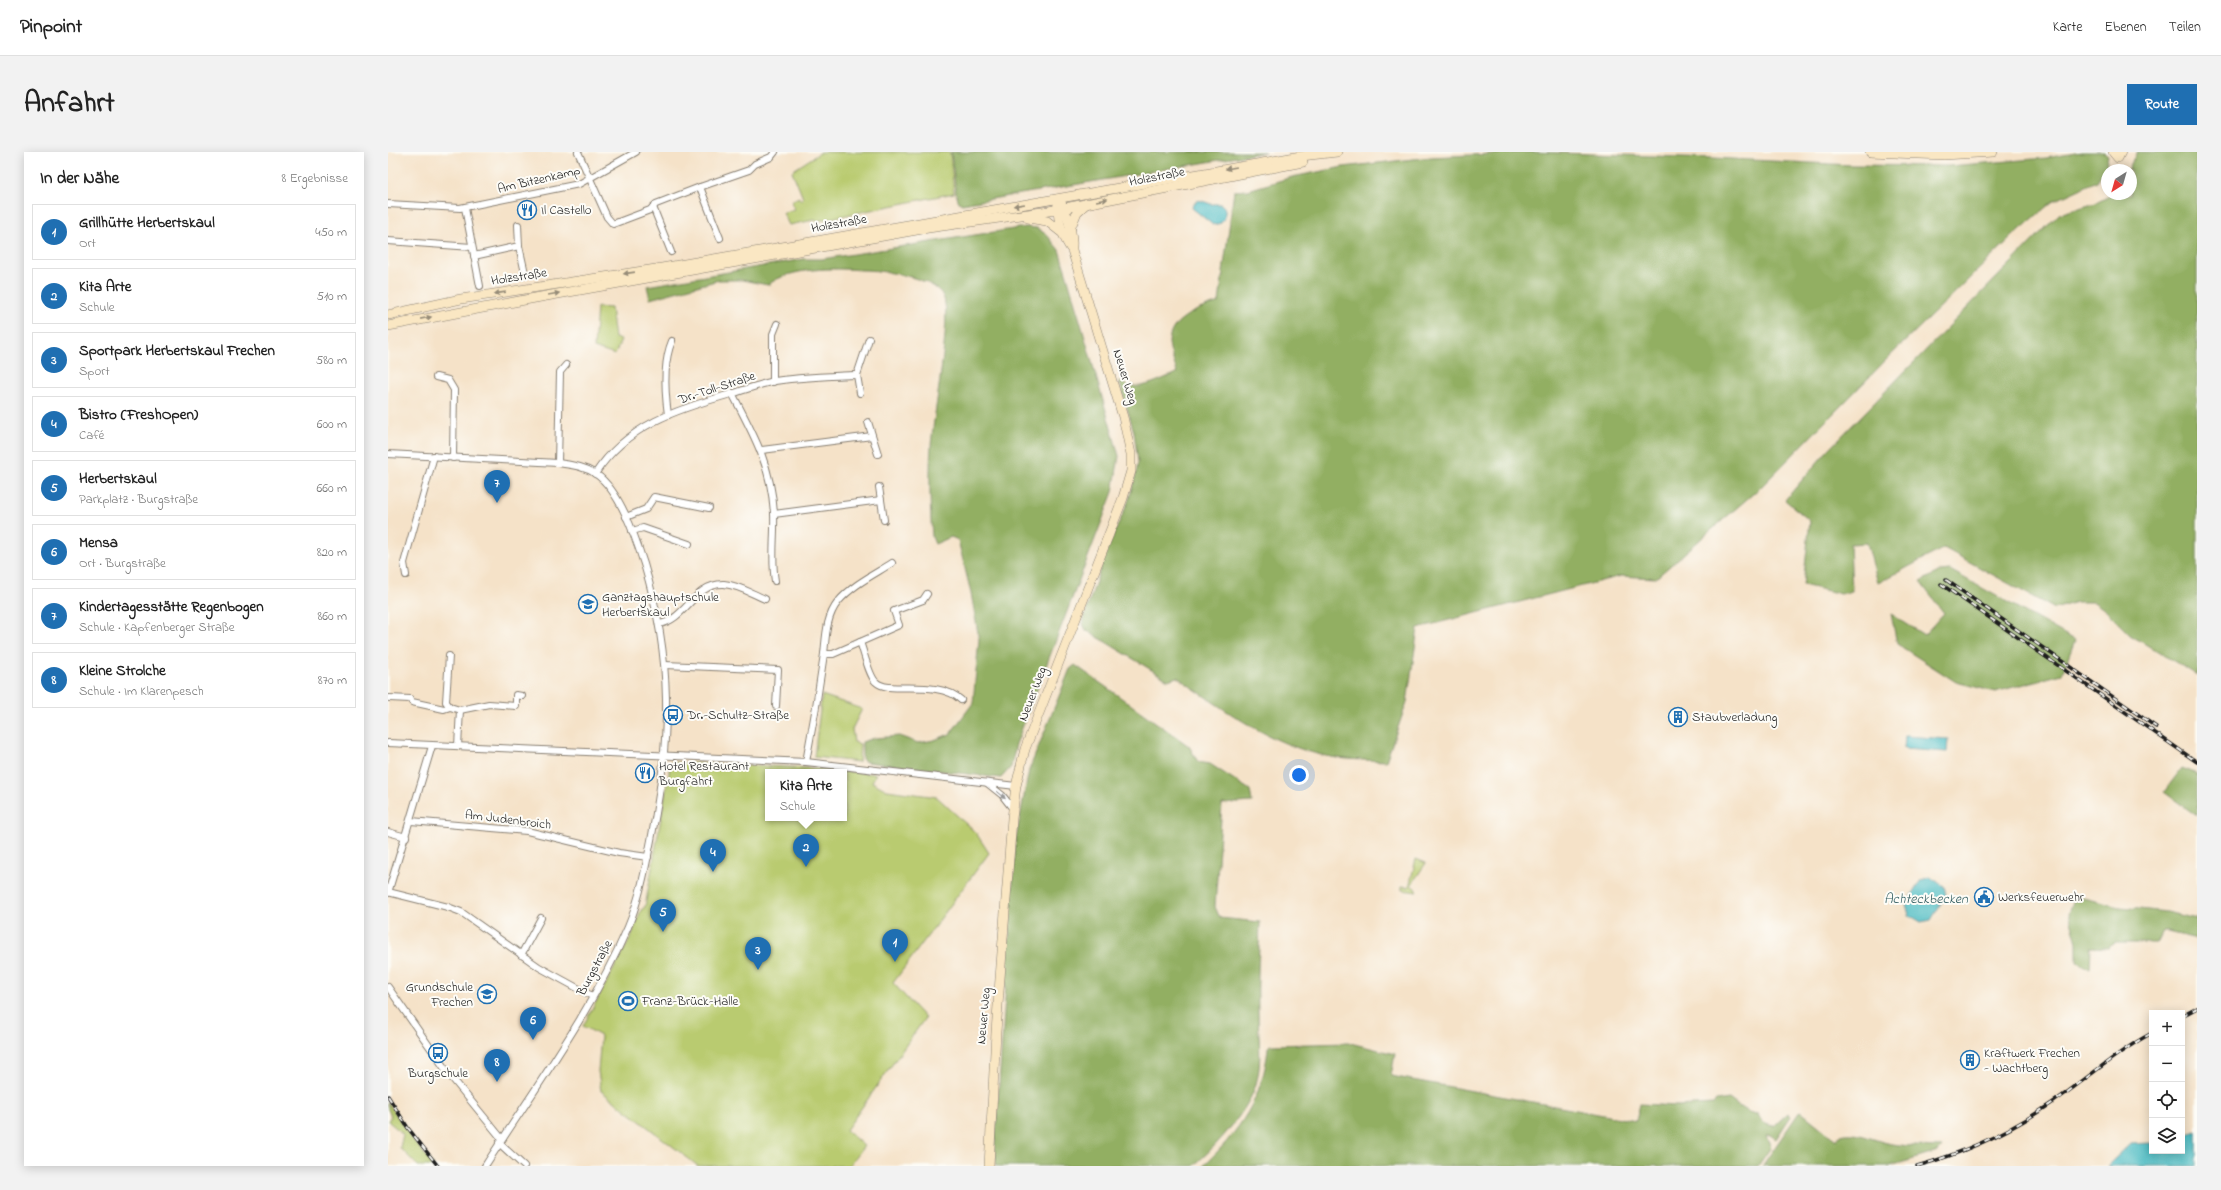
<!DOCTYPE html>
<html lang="de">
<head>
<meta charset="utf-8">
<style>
  :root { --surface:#fff; --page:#f2f2f2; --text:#222; --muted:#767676; --line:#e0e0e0; --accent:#1f6fb2 }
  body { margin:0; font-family:"Indie Flower",sans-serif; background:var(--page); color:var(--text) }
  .controls { position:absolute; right:12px; bottom:12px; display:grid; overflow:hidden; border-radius:0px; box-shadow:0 2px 10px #0003 }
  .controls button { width:36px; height:36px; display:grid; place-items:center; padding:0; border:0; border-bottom:1px solid var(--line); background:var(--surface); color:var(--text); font:20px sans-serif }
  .compass { position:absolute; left:1713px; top:12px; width:36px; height:36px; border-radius:50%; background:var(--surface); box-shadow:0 2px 10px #0003; rotate:217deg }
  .you { position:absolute; left:911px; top:623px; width:14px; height:14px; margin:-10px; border:3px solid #fff; border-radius:50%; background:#1a73e8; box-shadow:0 0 0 6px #1a73e833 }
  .badge { display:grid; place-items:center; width:26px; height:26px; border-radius:50%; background:var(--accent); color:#fff; font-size:13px; font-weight:700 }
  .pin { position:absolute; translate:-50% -33px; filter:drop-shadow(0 1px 2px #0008) }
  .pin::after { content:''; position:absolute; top:21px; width:14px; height:12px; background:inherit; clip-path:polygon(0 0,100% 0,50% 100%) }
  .popup { position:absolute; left:377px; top:617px; width:82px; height:52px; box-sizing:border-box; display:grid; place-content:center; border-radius:0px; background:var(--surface); filter:drop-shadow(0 1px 3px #0005); font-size:13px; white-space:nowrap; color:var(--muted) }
  .popup b { font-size:15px; color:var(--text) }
  .popup::after { content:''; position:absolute; left:50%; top:100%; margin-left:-8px; border:8px solid transparent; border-top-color:var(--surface) }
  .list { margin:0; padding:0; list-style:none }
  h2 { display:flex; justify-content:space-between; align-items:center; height:52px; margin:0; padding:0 16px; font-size:17px }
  h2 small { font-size:13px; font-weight:400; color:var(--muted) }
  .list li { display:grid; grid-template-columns:26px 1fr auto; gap:12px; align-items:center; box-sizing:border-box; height:56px; margin:0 8px 8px; padding:0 8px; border:1px solid var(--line); border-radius:0px }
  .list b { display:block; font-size:15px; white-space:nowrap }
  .list p { margin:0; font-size:13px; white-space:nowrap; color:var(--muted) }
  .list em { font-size:13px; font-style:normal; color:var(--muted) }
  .icon { flex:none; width:22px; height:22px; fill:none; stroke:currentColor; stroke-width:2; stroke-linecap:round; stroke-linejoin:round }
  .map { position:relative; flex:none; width:1809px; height:1014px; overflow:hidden; border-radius:0px }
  header { display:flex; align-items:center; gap:24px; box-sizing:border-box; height:56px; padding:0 20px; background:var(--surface); border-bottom:1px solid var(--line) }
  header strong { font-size:19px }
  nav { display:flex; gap:22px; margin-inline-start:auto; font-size:14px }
  .intro { display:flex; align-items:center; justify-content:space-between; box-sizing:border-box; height:96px; padding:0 24px }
  h1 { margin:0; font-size:28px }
  .button { padding:10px 18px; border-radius:0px; background:var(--accent); color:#fff; font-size:14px; font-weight:700 }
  main { display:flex; gap:24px; padding:0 24px }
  aside { flex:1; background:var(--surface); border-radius:0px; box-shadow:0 2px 10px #0003 }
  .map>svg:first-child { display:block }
  .green { fill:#b9cb6f; stroke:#6a7446; fill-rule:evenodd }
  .forest { fill:#92af62; stroke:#57663f }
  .water { fill:#4dbcc3; stroke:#346c70 }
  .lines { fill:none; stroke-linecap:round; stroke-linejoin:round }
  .minor-casing { stroke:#887f72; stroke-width:8 }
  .secondary-casing { stroke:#887f72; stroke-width:10 }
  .minor { stroke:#fff; stroke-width:6 }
  .secondary { stroke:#fae7c3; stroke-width:9 }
  .rail-casing { stroke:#1c1c1c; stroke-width:3.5 }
  .rail { stroke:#fdfcf7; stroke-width:2; stroke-dasharray:6; stroke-linecap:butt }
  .oneway { fill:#968c78 }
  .oneway2 { fill:#999 }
  .labels { text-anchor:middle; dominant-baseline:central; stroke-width:4; stroke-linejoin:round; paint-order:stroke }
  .street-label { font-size:13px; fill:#1c1c1c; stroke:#fdfcf7 }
  .poi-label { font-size:13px; fill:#1c1c1c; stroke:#fdfcf7; text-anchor:start }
  .water-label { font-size:14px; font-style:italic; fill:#305c5f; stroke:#fdfcf7 }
</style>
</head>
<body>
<header>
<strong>Pinpoint</strong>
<nav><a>Karte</a><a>Ebenen</a><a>Teilen</a></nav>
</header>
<div class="intro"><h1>Anfahrt</h1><a class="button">Route</a></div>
<main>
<aside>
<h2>In der Nähe<small>8 Ergebnisse</small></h2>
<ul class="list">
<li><span class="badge">1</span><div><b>Grillhütte Herbertskaul</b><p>Ort</p></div><em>450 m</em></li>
<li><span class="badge">2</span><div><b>Kita Arte</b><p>Schule</p></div><em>510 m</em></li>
<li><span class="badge">3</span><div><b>Sportpark Herbertskaul Frechen</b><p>Sport</p></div><em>580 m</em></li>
<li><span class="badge">4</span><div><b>Bistro (FreshOpen)</b><p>Café</p></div><em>600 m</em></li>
<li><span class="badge">5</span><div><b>Herbertskaul</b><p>Parkplatz · Burgstraße</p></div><em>660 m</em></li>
<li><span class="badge">6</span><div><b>Mensa</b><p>Ort · Burgstraße</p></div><em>820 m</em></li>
<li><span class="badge">7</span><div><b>Kindertagesstätte Regenbogen</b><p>Schule · Kapfenberger Straße</p></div><em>860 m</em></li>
<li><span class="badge">8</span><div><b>Kleine Strolche</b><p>Schule · Im Klarenpesch</p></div><em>870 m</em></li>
</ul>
</aside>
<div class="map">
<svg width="1809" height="1014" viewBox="0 0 1809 1014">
  <rect width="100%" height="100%" fill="#fdfcf7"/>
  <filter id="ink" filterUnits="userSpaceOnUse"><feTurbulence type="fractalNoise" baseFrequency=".025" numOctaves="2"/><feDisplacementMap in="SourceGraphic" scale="8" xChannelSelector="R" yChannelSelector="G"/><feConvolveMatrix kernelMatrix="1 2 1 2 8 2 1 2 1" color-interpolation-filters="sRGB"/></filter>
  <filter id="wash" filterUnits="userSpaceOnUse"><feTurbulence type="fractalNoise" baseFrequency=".012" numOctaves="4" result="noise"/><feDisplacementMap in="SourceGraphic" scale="16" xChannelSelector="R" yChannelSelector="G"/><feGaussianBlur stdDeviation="0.9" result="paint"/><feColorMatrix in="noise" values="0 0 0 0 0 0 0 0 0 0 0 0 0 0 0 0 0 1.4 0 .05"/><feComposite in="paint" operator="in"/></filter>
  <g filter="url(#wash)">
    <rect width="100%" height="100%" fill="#f5e2c8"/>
    <g class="green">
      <polygon points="433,0 562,0 566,41 429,69 426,68 401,73 395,61 406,57 403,49 411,45 412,48 415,46 404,19"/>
      <polygon points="209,155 223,156 227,186 233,188 227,203 206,196"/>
      <polygon points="434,543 474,557 464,577 466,590 472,592 471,610 426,605"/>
      <path d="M283 610 422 616 488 622 484 630 499 638 549 645 588 681 601 701 505 831 537 866 458 978 476 994 461 1014H310L213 939 210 919 213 884 195 874 243 785 253 758 257 755ZM380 620H456V666H380Z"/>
      <polygon points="1028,707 1038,711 1023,733 1029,738 1029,740 1014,738 1014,734 1021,735"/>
      <polygon points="0,950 22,984 46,1014 30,1014 12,996 15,982 0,969 3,964 0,957"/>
    </g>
    <g class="forest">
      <polygon points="563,0 878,0 574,52 569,49"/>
      <path d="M1142 0 1325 6 1463 13 1561 14 1658 6 1693 0H1716L1720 3 1718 15 1709 29 1664 50 1627 82 1501 205 1374 334 1268 426 1233 424 1030 476 1019 550 998 609C982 608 965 608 949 606 888 597 838 559 789 525L780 528 698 478 695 472 697 462 717 403 740 350 747 326 750 310 746 280 731 229C750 242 769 228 789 221 787 212 782 201 781 191 781 166 813 156 831 150L846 39 860 38 904 25 955 15 1043 5Z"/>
      <polygon points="1749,0 1809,0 1809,523 1742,483 1717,458 1706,450 1688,450 1667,457 1556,396 1490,431 1479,391 1462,392 1464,439 1453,442 1415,433 1422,369 1397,348 1440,298 1671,62 1708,51 1725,42 1743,42 1743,18 1740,18"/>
      <path d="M638 75 649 76 659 83 671 98 680 127 731 304 725 340 628 592 623 615 613 626 478 610 474 607V590L487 586 511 584 530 591 546 588 562 582 585 551 591 487 583 441 570 388 563 385 547 392 544 385C542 356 541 324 543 294 545 265 565 164 555 144 546 125 493 118 474 118 446 116 402 115 380 133L354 128H331L262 147 259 134 416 107H434Z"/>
      <polygon points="1562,418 1687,488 1674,522 1607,540 1568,530 1509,492 1503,462 1536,483 1556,461 1532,430 1552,419"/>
      <path d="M687 513 801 594 810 610 822 612 862 638 864 650 834 652 827 755 832 766 872 770C871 800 869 830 870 859 870 883 875 909 868 932 861 958 826 997 805 1014H608L607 992 628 686 641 618 682 517Z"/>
      <polygon points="1794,616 1809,622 1809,664 1776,640"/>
      <polygon points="1687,744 1732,755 1779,760 1809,767 1809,787 1775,779 1769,791 1727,791 1720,796 1703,795 1702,817 1689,810 1689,790 1681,761"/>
      <path d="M962 891 1007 902 1003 924 1248 969 1252 952 1289 954 1325 952 1328 949 1341 947C1348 952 1359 962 1370 962 1373 970 1377 973 1386 974L1400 961 1403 964 1388 987 1382 983 1378 984 1383 995 1370 1014H815C851 980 876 945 880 895L882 893Z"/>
      <path d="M1412 959 1448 988 1452 983C1467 979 1481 986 1495 990 1514 995 1535 994 1554 995L1550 1000 1502 1014H1374Z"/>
    </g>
    <g class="water">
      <polygon points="811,48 823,52 833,52 837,56 837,65 833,71 825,73 804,56 805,52"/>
      <polygon points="1517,584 1560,587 1559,600 1516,597"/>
      <polygon points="1542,725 1556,734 1558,743 1543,768 1533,770 1521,763 1518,752 1533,728"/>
      <polygon points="1809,979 1809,1014 1719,1014 1742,992 1764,991 1764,999 1794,999 1794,984"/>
    </g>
  </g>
  <g filter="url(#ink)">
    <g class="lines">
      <g class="minor-casing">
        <g id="minor">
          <polyline points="190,0 219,65 225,72 262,58 268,52 312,35 361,18 367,12 383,5 387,0"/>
          <polyline points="312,35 332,86"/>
          <polyline points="0,52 72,56 191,32 248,0"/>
          <polyline points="265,55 283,100"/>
          <polyline points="77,56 92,134"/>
          <polyline points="130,73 131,94 137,121"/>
          <polyline points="0,89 84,95"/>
          <polyline points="86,104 131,94"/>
          <polyline points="48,225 60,228 66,238 65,306"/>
          <polyline points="385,230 385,182 389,172"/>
          <path d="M344 241C366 283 383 313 386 361 387 384 383 406 387 429"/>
          <polyline points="472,241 469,223 481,187"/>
          <path d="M280 263C277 241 275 210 284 189"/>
          <polyline points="480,270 490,302"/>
          <polyline points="374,298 484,284"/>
          <path d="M0 302 170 311C183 313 196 314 208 322 232 339 247 384 256 412 285 508 283 586 264 683 258 714 252 746 240 775 203 861 147 936 97 1014"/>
          <polyline points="170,311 172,220 178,213"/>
          <path d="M207 322C239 273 289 257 343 242 357 238 372 232 387 229 414 225 442 224 469 223"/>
          <polyline points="491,335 496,368"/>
          <polyline points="386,362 493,348"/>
          <polyline points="238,365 258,357 266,345 321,356"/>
          <polyline points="244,379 255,376 301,392"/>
          <polyline points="18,423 16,411 46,304"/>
          <path d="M271 472C298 468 306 431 336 432 350 433 365 442 377 447"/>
          <path d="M472 490C476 500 481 524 488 530 501 543 549 526 573 548"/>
          <polyline points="436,502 445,502 511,473 506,459 535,448 539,442"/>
          <polyline points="61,504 58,550 62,555 72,558 70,594"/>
          <polyline points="277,513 390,518 388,554"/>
          <polyline points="1,546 22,547 24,550 56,557 62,555"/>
          <polyline points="72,558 101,552 128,554 128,543 134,544"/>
          <polyline points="0,591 418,610 628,634"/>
          <path d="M418 610C425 574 431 538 436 502 438 484 438 465 450 450 464 433 487 422 504 411"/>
          <polyline points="599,631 614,643 625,657"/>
          <polyline points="23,669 139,679 231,701 260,705"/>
          <polyline points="0,680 18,685"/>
          <polyline points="0,740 60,755 73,760 151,815 204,844"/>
          <polyline points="0,741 44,594"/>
          <polyline points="133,803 153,766"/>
          <polyline points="0,835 60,921 114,987"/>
          <polyline points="111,991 136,1014"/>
        </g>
      </g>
      <g class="secondary-casing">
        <g id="secondary">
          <polyline points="1482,0 1556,3 1605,0"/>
          <polyline points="1725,0 1730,6 1733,0"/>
          <path d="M673 51C680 62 685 83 684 96"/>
          <polyline points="640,66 659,69 673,80"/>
          <polyline points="682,77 689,60 699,51"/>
          <polyline points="0,163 73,147 268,117 913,4 949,0"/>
          <polyline points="0,174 147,146 540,76 661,59 915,10"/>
          <path d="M601 1014 608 880 624 666 628 634 637 597 735 346 743 319V302L735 265 684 98C673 83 669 66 670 47"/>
        </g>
      </g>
      <use href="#minor" class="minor"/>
      <use href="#secondary" class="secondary"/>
      <g class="rail-casing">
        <g id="rail">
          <polyline points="1558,428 1768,575"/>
          <polyline points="1553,432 1809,610"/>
          <polyline points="1794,864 1809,856"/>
          <polyline points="0,944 20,976 50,1014"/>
          <path d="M1529 1014C1576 1001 1623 979 1664 951 1698 928 1728 900 1764 881"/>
        </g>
      </g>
      <use href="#rail" class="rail"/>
    </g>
    <defs><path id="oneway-solid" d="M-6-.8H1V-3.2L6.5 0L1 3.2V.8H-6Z"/></defs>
    <g class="oneway">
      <use href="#oneway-solid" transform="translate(843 16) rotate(170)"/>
      <use href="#oneway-solid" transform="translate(714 48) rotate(-10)"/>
      <use href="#oneway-solid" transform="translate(631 53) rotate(171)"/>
      <use href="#oneway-solid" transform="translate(241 121) rotate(172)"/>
      <use href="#oneway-solid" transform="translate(112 141) rotate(172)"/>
      <use href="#oneway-solid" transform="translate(166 142) rotate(-10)"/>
      <use href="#oneway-solid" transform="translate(38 166) rotate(-11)"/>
    </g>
    <use class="oneway2" href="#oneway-solid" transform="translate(613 643) rotate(41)"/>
  </g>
  <defs>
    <g id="restaurant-ring" transform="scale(1)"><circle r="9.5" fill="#fdfcf7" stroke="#1f6fb2" stroke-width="1.5"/><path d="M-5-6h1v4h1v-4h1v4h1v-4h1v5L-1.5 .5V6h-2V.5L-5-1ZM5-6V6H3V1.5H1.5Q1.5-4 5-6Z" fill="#1f6fb2"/></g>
    <g id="school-ring" transform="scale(1)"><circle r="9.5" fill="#fdfcf7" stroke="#1f6fb2" stroke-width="1.5"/><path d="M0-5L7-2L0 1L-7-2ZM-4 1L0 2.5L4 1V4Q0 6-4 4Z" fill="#1f6fb2"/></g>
    <g id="bus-ring" transform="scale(1)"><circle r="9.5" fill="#fdfcf7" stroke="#1f6fb2" stroke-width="1.5"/><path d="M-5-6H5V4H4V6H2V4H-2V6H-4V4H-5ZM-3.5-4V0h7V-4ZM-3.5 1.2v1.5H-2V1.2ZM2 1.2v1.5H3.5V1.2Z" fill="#1f6fb2"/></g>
    <g id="building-ring" transform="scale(1)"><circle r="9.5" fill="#fdfcf7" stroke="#1f6fb2" stroke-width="1.5"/><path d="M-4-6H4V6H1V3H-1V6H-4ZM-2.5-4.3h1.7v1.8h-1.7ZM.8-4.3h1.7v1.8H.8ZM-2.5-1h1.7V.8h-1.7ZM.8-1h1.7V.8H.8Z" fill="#1f6fb2"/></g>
    <g id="civic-ring" transform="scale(1)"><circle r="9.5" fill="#fdfcf7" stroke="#1f6fb2" stroke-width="1.5"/><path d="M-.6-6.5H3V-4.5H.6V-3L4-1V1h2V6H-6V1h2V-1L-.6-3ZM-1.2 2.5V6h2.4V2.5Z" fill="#1f6fb2"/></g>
    <g id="stadium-ring" transform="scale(1)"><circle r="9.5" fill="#fdfcf7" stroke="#1f6fb2" stroke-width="1.5"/><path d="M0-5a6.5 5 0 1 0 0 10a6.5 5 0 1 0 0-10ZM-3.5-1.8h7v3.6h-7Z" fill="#1f6fb2"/></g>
  </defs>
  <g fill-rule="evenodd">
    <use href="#restaurant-ring" x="139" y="58"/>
    <use href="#school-ring" x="200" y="452"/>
    <use href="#bus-ring" x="285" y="563"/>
    <use href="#building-ring" x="1290" y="565"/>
    <use href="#restaurant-ring" x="257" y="621"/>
    <use href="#civic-ring" x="1596" y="745"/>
    <use href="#school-ring" x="99" y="842"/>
    <use href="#stadium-ring" x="240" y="849"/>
    <use href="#bus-ring" x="50" y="901"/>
    <use href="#building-ring" x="1582" y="908"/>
  </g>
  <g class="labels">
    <g class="street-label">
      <text transform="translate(769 25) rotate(-11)">Holzstraße</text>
      <text transform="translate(151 28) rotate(-13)">Am Bitzenkamp</text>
      <text transform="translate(451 72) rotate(-10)">Holzstraße</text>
      <text transform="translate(131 125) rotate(-9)">Holzstraße</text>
      <text transform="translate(737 225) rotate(73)">Neuer Weg</text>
      <text transform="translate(329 236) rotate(-18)">Dr.-Toll-Straße</text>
      <text transform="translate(645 542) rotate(-69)">Neuer Weg</text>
      <text transform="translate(120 668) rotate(7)">Am Judenbroich</text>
      <text transform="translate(207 816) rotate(-62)">Burgstraße</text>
      <text transform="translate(596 864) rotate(-85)">Neuer Weg</text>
    </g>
    <g class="poi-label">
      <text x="153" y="58">Il Castello</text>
      <text x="214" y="445">Ganztagshauptschule<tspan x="214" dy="15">Herbertskaul</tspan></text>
      <text x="299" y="563">Dr.-Schultz-Straße</text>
      <text x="1304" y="565">Staubverladung</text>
      <text x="271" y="614">Hotel Restaurant<tspan x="271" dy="15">Burgfahrt</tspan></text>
      <text x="1610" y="745">Werksfeuerwehr</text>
      <text x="85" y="835" text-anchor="end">Grundschule<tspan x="85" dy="15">Frechen</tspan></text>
      <text x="254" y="849">Franz-Brück-Halle</text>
      <text x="1596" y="901">Kraftwerk Frechen<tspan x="1596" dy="15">- Wachtberg</tspan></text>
      <text x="50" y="921" text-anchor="middle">Burgschule</text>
    </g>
    <g class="water-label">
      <text x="1538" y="747">Achteckbecken</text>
    </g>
  </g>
</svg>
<div class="controls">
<button>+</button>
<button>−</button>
<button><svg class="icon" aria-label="locate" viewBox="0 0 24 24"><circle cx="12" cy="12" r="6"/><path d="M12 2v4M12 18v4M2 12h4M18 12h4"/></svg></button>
<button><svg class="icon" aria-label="layers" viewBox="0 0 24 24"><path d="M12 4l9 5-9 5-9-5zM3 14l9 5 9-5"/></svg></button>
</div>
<svg class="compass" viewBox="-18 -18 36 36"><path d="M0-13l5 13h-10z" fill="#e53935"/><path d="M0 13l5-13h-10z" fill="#767676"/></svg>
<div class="you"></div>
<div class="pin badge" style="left:507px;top:810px">1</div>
<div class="pin badge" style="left:418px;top:715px">2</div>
<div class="popup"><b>Kita Arte</b>Schule</div>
<div class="pin badge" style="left:370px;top:818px">3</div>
<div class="pin badge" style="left:325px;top:720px">4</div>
<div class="pin badge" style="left:275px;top:780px">5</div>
<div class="pin badge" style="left:145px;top:888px">6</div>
<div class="pin badge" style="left:109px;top:351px">7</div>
<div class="pin badge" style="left:109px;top:930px">8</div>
</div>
</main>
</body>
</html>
